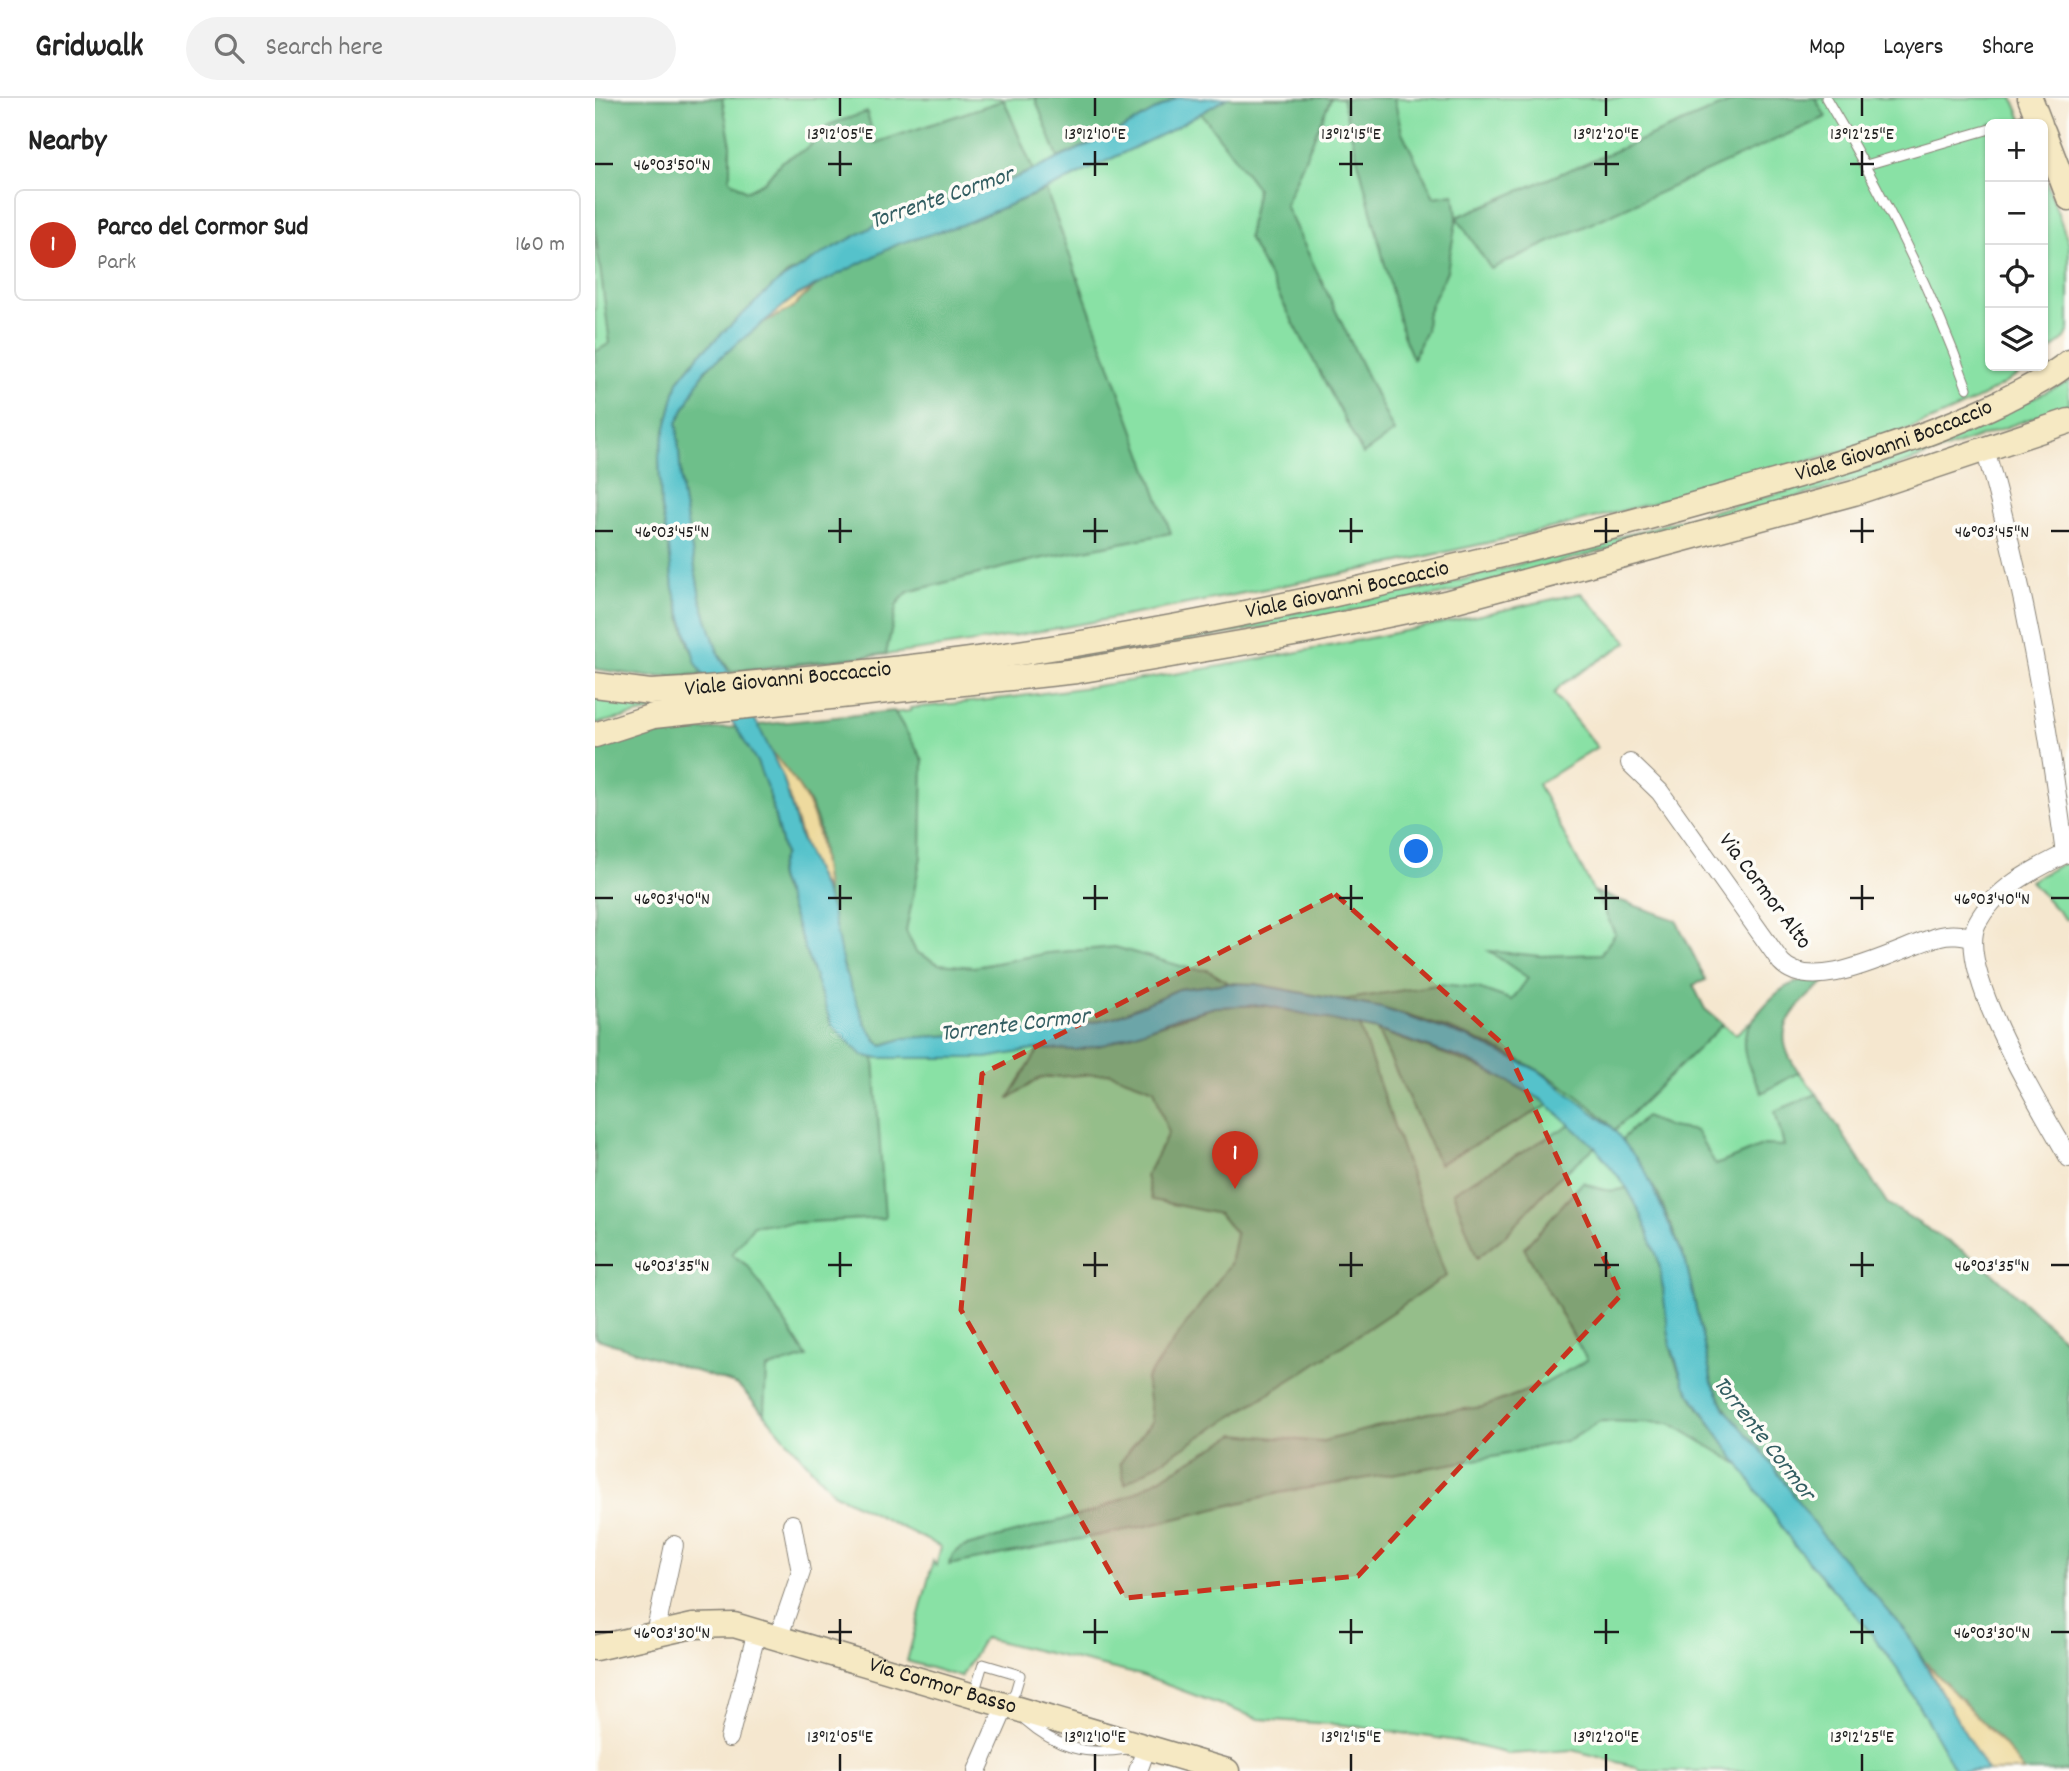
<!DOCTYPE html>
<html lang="en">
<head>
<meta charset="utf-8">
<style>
  :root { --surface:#fff; --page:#f2f2f2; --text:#222; --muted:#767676; --line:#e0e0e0; --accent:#c8321e }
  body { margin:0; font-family:Dekko,sans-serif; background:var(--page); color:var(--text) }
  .controls { position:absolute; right:21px; top:21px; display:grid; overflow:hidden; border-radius:10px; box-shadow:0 2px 5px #0004 }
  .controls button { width:63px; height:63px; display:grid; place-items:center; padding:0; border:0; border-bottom:2px solid var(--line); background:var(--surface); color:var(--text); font:35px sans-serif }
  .you { position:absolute; left:822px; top:754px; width:24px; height:24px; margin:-18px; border:5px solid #fff; border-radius:50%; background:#1a73e8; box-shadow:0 0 0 10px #1a73e833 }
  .badge { display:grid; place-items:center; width:46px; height:46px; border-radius:50%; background:var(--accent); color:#fff; font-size:23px; font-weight:700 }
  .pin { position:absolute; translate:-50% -58px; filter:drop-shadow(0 2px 4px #0008) }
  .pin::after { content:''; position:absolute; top:37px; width:24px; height:21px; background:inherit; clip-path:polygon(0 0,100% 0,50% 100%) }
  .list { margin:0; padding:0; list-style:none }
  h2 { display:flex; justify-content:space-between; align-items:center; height:91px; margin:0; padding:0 28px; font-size:30px }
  h2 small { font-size:23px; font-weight:400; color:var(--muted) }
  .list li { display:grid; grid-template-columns:46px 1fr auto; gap:21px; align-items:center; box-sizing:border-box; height:112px; margin:0 14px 14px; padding:0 14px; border:2px solid var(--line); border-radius:10px }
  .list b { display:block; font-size:26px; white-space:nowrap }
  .list p { margin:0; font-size:23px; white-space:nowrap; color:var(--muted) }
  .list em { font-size:23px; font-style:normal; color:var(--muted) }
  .icon { flex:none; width:38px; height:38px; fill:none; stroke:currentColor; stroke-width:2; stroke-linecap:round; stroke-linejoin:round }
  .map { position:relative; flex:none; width:1474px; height:1673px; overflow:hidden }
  header { display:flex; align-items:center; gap:42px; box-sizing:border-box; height:98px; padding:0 35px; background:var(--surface); border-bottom:2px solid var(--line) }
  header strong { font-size:33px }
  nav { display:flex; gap:38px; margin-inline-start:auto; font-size:24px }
  .search { width:490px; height:63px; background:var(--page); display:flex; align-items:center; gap:18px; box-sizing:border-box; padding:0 24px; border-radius:38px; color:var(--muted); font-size:26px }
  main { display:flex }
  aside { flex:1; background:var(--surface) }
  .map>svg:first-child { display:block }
  .green { fill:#89e1a5; stroke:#527e60; stroke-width:2 }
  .forest { fill:#6ebf8a; stroke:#456e53; stroke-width:2 }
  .sand { fill:#eeda9e; stroke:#857b5d; stroke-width:2 }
  .water { fill:#55c2cb; stroke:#386f74; stroke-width:2 }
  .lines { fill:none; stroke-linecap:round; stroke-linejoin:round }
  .lane-casing { stroke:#888276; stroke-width:11 }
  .street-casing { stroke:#888276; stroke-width:20 }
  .secondary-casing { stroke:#888276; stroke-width:27 }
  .lane { stroke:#fff; stroke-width:9 }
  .street { stroke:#fff; stroke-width:18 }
  .secondary { stroke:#f6e9c3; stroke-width:24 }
  .marked { fill:#c8321e; fill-opacity:0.2; stroke:#c8321e; stroke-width:5; stroke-dasharray:14 9; stroke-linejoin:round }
  .ticks { fill:none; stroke:#1c1c1c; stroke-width:2.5 }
  .labels { text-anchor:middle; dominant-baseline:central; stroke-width:7; stroke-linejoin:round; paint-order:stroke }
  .street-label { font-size:23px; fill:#1c1c1c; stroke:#fdfcf7 }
  .water-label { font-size:24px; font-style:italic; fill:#335e62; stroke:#fdfcf7 }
  .ticks-label { font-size:18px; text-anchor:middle; fill:#1c1c1c; stroke:#fdfcf7; stroke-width:7; stroke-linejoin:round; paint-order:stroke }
</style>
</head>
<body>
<header>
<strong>Gridwalk</strong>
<div class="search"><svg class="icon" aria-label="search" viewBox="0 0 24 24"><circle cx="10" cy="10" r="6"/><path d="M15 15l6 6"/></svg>Search here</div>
<nav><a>Map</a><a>Layers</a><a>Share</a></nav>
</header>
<main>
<aside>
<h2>Nearby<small></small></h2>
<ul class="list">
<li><span class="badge">1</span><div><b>Parco del Cormor Sud</b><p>Park</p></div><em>160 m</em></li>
</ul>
</aside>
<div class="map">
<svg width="1474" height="1673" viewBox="0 0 1474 1673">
  <rect width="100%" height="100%" fill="#fdfcf7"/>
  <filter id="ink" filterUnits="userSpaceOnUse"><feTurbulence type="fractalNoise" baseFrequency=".0143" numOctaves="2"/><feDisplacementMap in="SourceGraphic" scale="14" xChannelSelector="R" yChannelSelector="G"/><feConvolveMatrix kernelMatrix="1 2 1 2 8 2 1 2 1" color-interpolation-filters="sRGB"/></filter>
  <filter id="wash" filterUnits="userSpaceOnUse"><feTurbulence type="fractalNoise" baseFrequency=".00686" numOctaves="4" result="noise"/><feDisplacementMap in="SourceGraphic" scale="28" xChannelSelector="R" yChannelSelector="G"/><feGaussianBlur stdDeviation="1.57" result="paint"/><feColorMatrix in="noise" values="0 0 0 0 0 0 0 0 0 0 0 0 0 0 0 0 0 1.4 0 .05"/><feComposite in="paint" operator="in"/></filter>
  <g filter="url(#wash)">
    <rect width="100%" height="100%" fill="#f5e7cf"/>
    <g class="green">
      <path d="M0 0H1418L1429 26H1395V268H1435C1354 331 1210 364 1111 391 960 432 807 465 654 494 512 522 371 549 228 564 155 572 71 592 0 568Z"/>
      <polygon points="1448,74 1474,146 1474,231 1470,241 1448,258"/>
      <polygon points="1474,283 1474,307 1260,383 854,495 480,564 381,574 852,486 1257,375 1351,341"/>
      <path d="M986 495 1033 544 966 587 959 596 1002 649 943 686 1000 796 1007 799 1095 885 1107 913 1141 936 1157 922 1149 941 1204 974 1222 996 1219 997 1474 1673H1045L1041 1669 978 1652 914 1656 856 1642 750 1627 664 1621 545 1577 389 1540 366 1579 312 1563 338 1463 341 1468 346 1449 238 1395 169 1316 0 654 191 626 316 613 315 610C545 589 761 545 986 495Z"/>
      <polygon points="0,599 27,604 98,604 0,626"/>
      <polygon points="1474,762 1474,820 1471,822 1435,783"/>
    </g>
    <g class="forest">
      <polygon points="0,0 127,0 135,42 135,82 151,93 169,84 187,63 213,50 233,27 272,14 280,45 409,2 438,72 383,95 322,113 192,176 105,256 83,283 64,357 66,409 74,450 78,490 94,547 108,576 55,579 0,571 0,254 15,245 0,132"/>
      <polygon points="440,0 582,0 527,31 463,60"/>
      <polygon points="632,0 736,0 690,107 799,334 768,356 653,139 662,90 606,15"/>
      <polygon points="747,0 799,0 807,34 839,99 859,96 862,119 1146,0 1220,0 1231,19 896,171 862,120 852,173 832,216 831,233 818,261 808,237"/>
      <polygon points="451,92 576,435 439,462 313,494 302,506 291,556 136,573 123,555 105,499 87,396 82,325 103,281 122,260 163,227 196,211 219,189 236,178 303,145 366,127"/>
      <path d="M299 613 328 662 326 759 311 833 321 854 344 866 380 869 453 855 520 849 596 871 613 872 634 885 584 891 523 918 468 931 311 940 288 947C260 931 236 823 230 790 227 769 228 747 223 726 215 695 190 677 174 651 169 644 167 635 163 627Z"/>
      <path d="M141 629 155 648 171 684 189 756C181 774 181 779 191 797L237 928 267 957 279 960 290 1120 159 1127 137 1156 154 1169 212 1259 171 1271 169 1316 143 1287 0 1240V649L34 639Z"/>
      <path d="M1001 794 1081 822 1111 882 1098 887 1110 911 1128 926 1020 1032C965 971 867 931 789 911 775 908 761 906 747 902L847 886 883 890 917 902 933 880 894 853 946 858 1006 856 1020 836Z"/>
      <path d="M1235 878C1230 886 1225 887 1219 893 1189 919 1178 940 1204 974L1167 995C1159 979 1148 962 1149 943 1150 933 1158 921 1164 914 1189 884 1197 884 1235 878Z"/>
      <polygon points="669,907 764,927 851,1178 711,1272 530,1386 525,1365 557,1323 551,1281 635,1166 641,1136 624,1116 557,1102 551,1078 573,1035 559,991 515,975 445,980 413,1001 444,951 493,950 620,909"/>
      <path d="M782 932C841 955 902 969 954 1007L844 1066Z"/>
      <polygon points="1222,996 1292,1105 1387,1165 1474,1246 1474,1673 1429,1673 1408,1646 1330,1564 1310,1532 1224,1434 1167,1353 1137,1323 1117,1284 1091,1164 1063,1096 1027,1041 1050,1019 1075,1029 1101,1033 1121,1067 1169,1047 1189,1048 1180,1013"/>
      <polygon points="976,1026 1000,1049 958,1085 911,1137 882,1160 858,1094"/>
      <path d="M988 1084C1004 1092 1015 1095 1032 1090 1049 1119 1063 1152 1068 1185 1073 1214 1071 1241 1082 1269 1096 1305 1125 1337 1147 1368L1075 1325 1005 1323 975 1342 903 1358 684 1395 556 1427 354 1467 358 1456 368 1449 500 1413 536 1397 641 1336 725 1344 833 1315 888 1309 947 1287 992 1262 929 1150Z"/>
    </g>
    <g class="sand">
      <polygon points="219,189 196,211 163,227 192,204"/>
      <path d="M174 651C222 706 223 722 231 793L214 764 188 679Z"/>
      <polygon points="1330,1564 1408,1646 1429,1673 1392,1673 1382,1660"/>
    </g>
    <path class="water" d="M582 0H632L576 32 466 85 366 127 303 146 202 197 110 272 82 325 87 396 105 499 123 555 163 627 188 679 205 739 236 809 249 871 270 925 282 944 288 947 310 940 468 931 523 918 584 891 634 885 661 886 787 910 874 940 944 973 1017 1029 1050 1072 1091 1164 1117 1284 1130 1311 1167 1353 1225 1434 1310 1532 1392 1673H1361L1302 1570 1276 1535 1199 1447 1089 1286 1075 1245 1064 1164 1046 1116 1032 1090 1000 1049 946 1001 875 963 782 932 669 907 620 909 586 918 512 946 482 952 444 951 391 960H279L267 957 237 928 191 797C182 779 181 774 189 756L175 698 162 664 101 565 78 490 74 450 66 409 64 357 83 283 105 256 180 186 230 154 281 127 383 95 432 75 527 31Z"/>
  </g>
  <g filter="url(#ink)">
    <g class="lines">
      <g class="lane-casing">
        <g id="lane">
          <path d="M1231 0C1287 93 1335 187 1372 290"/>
          <polyline points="1411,26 1440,18"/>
          <polyline points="1271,67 1395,31"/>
          <polyline points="379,1596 388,1566 425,1577 420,1594 411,1606"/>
          <path d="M430 1622C462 1650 490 1658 532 1651"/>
        </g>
      </g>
      <g class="street-casing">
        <g id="street">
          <path d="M1390 351C1429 484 1452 619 1470 756"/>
          <path d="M1035 665 1065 694 1186 864C1219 900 1307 848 1345 838 1356 835 1367 837 1378 839"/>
          <path d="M1474 754C1440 771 1401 789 1382 825 1359 872 1449 1015 1474 1060"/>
          <polyline points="60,1536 79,1447"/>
          <polyline points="184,1538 206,1474 197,1426"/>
          <polyline points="134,1640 162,1533"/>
          <polyline points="382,1673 411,1606"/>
          <polyline points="543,1673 552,1648"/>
        </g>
      </g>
      <g class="secondary-casing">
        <g id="secondary">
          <polyline points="1435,0 1445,26"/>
          <polyline points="1448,33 1474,100"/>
          <path id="s1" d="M0 587 55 594 90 592C188 582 286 574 383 561 639 525 893 465 1141 395 1231 369 1321 345 1406 304 1429 292 1453 281 1474 264"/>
          <polyline points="0,637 58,618 482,573 705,535 850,505 1259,395 1474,323"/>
          <path id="s2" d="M0 1550 98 1528 139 1527 632 1673"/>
        </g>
      </g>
      <use href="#lane" class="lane"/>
      <use href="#street" class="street"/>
      <use href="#secondary" class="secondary"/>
    </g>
  </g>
  <path class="marked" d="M740 796 911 949 1026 1197 763 1478 530 1500 366 1212 387 976Z"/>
  <path class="ticks" d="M245 0V18M500 0V18M756 0V18M1011 0V18M1267 0V18M245 53V78M500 53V78M756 53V78M1011 53V78M1267 53V78M0 66H18M233 66H257M488 66H513M744 66H768M999 66H1024M1255 66H1279M245 420V445M500 420V445M756 420V445M1011 420V445M1267 420V445M0 433H18M233 433H257M488 433H513M744 433H768M999 433H1024M1255 433H1279M1456 433H1474M245 787V812M500 787V812M756 787V812M1011 787V812M1267 787V812M0 800H18M233 800H257M488 800H513M744 800H768M999 800H1024M1255 800H1279M1456 800H1474M245 1154V1179M500 1154V1179M756 1154V1179M1011 1154V1179M1267 1154V1179M0 1167H18M233 1167H257M488 1167H513M744 1167H768M999 1167H1024M1255 1167H1279M1456 1167H1474M245 1521V1546M500 1521V1546M756 1521V1546M1011 1521V1546M1267 1521V1546M0 1534H18M233 1534H257M488 1534H513M744 1534H768M999 1534H1024M1255 1534H1279M1456 1534H1474M245 1656V1673M500 1656V1673M756 1656V1673M1011 1656V1673M1267 1656V1673"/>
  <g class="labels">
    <g class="street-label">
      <text stroke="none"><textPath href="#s1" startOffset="1328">Viale Giovanni Boccaccio</textPath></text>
      <text stroke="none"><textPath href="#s1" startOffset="761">Viale Giovanni Boccaccio</textPath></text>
      <text stroke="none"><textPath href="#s1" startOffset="194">Viale Giovanni Boccaccio</textPath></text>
      <text transform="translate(1169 794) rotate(53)">Via Cormor Alto</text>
      <text stroke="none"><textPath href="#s2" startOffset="359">Via Cormor Basso</textPath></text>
    </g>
    <g class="water-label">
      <text transform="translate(347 101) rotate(-19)">Torrente Cormor</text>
      <text transform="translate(420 928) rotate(-7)">Torrente Cormor</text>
      <text transform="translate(1168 1341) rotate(52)">Torrente Cormor</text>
    </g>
  </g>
  <g class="ticks-label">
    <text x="245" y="41">13°12'05"E</text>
    <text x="500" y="41">13°12'10"E</text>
    <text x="756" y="41">13°12'15"E</text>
    <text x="1011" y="41">13°12'20"E</text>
    <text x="1267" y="41">13°12'25"E</text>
    <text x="77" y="72">46°03'50"N</text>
    <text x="77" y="439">46°03'45"N</text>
    <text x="1397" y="439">46°03'45"N</text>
    <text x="77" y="806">46°03'40"N</text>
    <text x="1397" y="806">46°03'40"N</text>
    <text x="77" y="1173">46°03'35"N</text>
    <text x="1397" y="1173">46°03'35"N</text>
    <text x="77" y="1540">46°03'30"N</text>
    <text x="1397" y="1540">46°03'30"N</text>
    <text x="245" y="1644">13°12'05"E</text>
    <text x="500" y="1644">13°12'10"E</text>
    <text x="756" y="1644">13°12'15"E</text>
    <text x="1011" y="1644">13°12'20"E</text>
    <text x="1267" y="1644">13°12'25"E</text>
  </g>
</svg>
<div class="controls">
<button>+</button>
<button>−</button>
<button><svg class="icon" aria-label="locate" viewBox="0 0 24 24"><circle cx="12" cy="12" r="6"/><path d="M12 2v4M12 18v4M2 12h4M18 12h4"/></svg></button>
<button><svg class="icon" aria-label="layers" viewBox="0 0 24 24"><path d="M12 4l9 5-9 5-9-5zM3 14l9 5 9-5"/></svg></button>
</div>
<div class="you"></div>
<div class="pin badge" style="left:640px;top:1091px">1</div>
</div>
</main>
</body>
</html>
